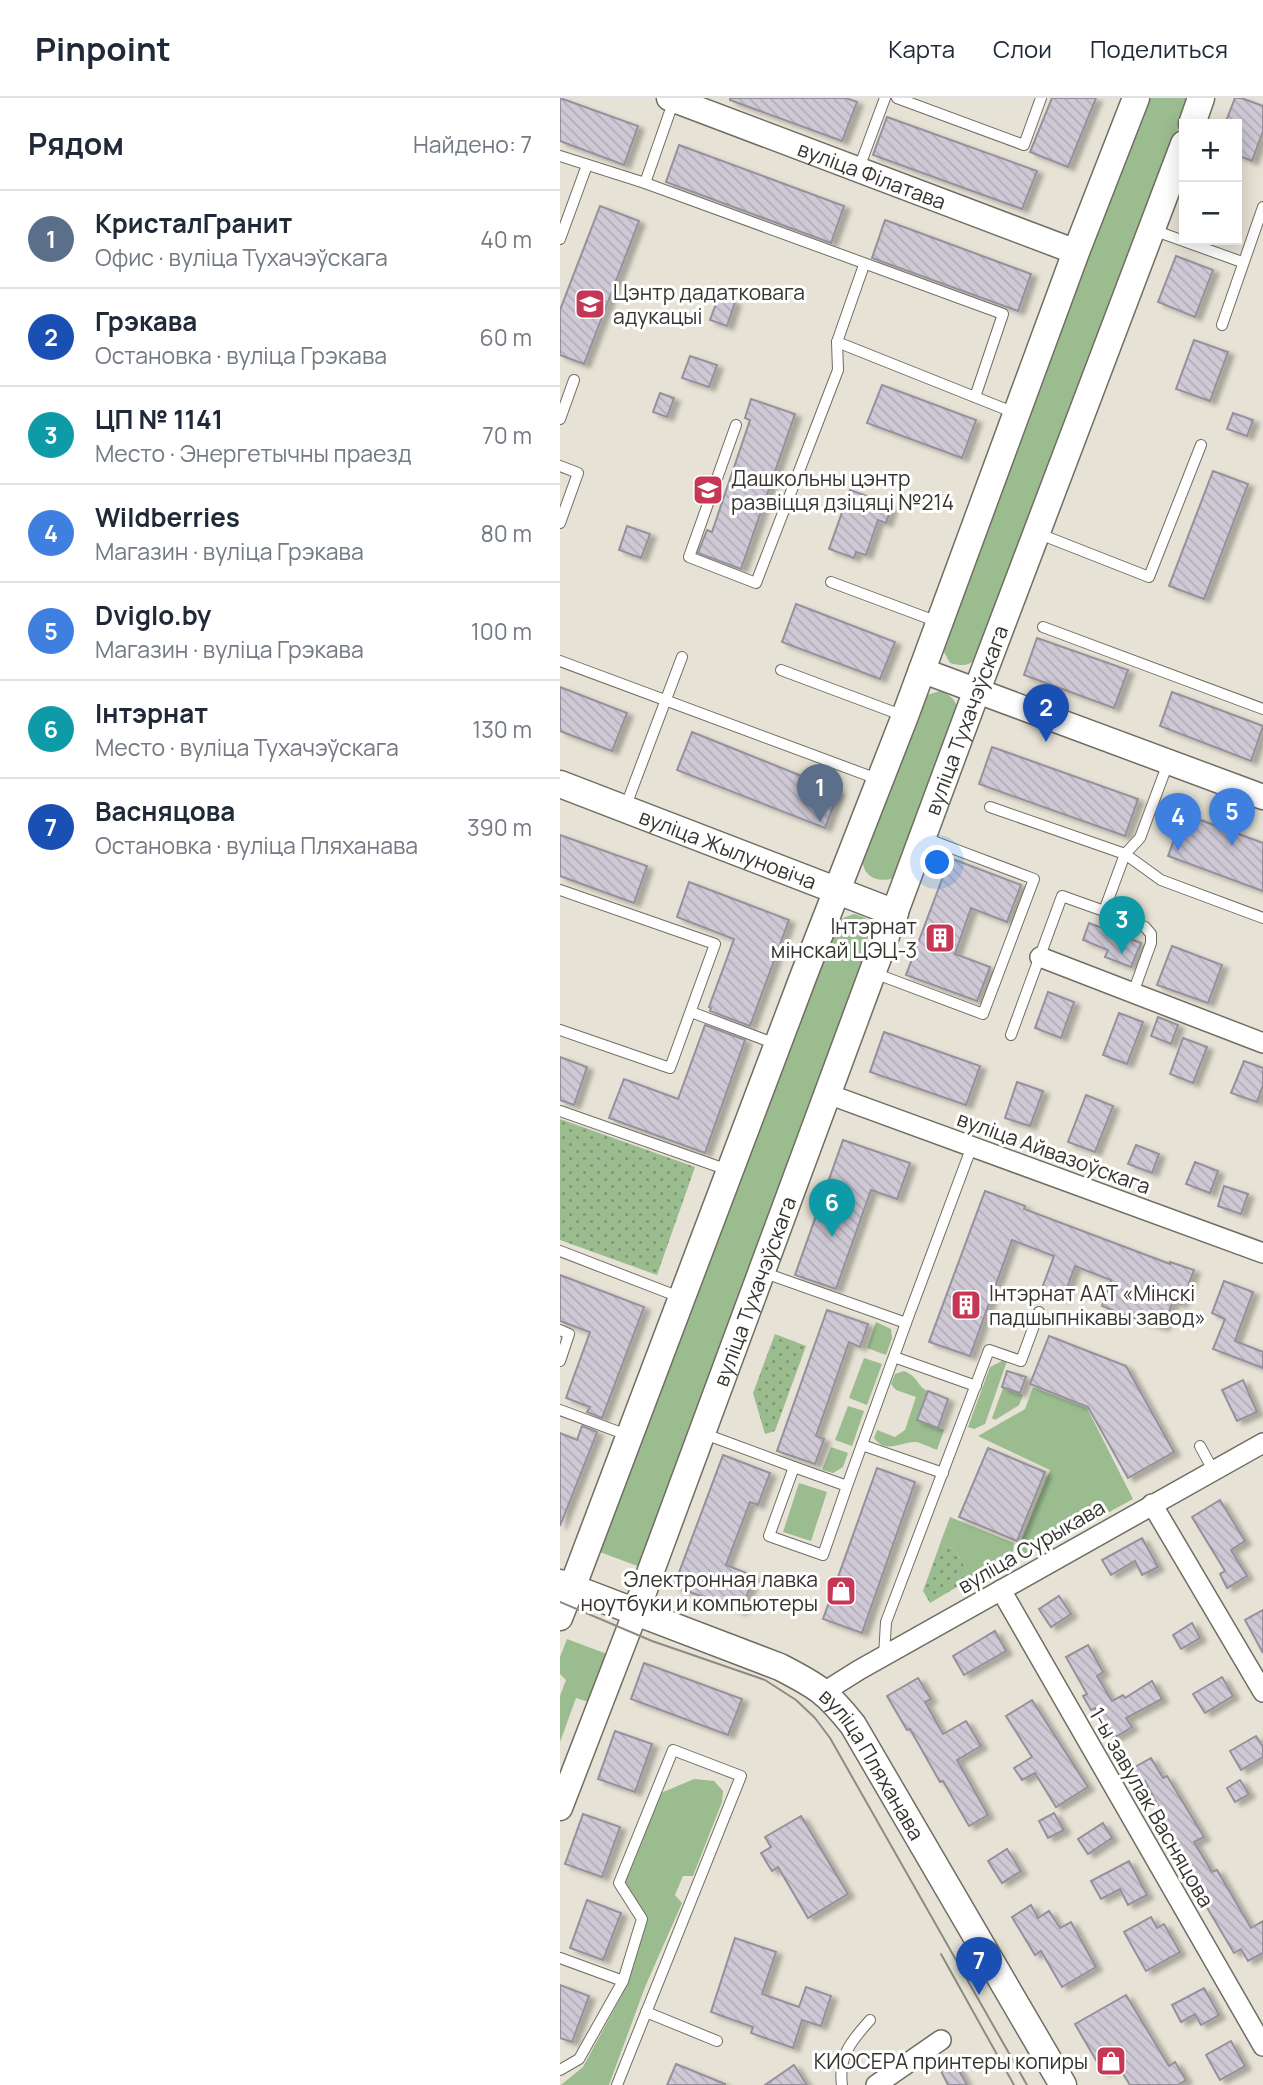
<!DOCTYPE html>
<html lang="ru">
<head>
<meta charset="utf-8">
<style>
  :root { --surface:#fff; --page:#f6f6f7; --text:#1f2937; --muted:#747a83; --line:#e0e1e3; --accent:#c63756 }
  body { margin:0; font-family:Manrope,sans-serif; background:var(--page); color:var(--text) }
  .controls { position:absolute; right:21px; top:21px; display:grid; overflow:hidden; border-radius:0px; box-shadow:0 4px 18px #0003 }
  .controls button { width:63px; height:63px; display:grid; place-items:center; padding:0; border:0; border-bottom:2px solid var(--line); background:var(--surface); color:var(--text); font:35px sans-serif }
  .you { position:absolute; left:378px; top:765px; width:24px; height:24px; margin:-18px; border:5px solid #fff; border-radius:50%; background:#1a73e8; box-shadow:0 0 0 10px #1a73e833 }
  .badge { display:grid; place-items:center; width:46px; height:46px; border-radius:50%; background:var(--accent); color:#fff; font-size:23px; font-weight:700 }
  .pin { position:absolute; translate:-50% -58px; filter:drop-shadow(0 2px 4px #0008) }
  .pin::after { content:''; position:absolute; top:37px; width:24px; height:21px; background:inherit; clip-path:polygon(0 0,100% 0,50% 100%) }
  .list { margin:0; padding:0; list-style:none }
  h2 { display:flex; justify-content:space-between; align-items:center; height:91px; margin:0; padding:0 28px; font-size:30px }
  h2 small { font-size:23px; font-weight:400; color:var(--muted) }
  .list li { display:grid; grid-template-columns:46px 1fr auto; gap:21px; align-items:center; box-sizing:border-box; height:98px; padding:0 28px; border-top:2px solid var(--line) }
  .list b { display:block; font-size:26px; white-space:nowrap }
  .list p { margin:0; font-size:23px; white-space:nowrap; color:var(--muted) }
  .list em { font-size:23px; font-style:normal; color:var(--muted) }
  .map { position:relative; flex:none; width:703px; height:1987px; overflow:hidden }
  header { display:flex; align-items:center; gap:42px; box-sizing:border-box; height:98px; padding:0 35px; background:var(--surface); border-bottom:2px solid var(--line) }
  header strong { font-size:33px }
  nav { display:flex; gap:38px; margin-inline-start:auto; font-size:24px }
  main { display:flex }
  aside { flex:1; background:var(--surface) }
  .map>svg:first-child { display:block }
  .grass { fill:#9abc8f }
  .park { fill:url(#park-dots) }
  .building { fill:url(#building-back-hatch); stroke:#95919c; stroke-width:2; filter:url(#shadow) }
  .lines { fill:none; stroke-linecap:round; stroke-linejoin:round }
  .service-casing { stroke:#706d62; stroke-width:12 }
  .minor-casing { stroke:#706d62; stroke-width:22 }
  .tertiary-casing { stroke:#706d62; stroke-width:27 }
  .secondary-casing { stroke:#706d62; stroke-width:29 }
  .service { stroke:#fff; stroke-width:10 }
  .minor { stroke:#fff; stroke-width:19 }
  .tertiary { stroke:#fff; stroke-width:24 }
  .secondary { stroke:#fff; stroke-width:26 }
  .tram { stroke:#8e8b82; stroke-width:2 }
  .labels { text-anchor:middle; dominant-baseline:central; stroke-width:6; stroke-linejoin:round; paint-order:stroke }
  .street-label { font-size:21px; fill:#373530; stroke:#fff }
  .poi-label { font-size:21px; fill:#373530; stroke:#fff; text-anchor:start }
</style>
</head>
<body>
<header>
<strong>Pinpoint</strong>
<nav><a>Карта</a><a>Слои</a><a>Поделиться</a></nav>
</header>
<main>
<aside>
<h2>Рядом<small>Найдено: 7</small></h2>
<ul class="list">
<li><span class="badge" style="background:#5c6f8a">1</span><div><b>КристалГранит</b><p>Офис · вуліца Тухачэўскага</p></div><em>40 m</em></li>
<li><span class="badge" style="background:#1a4fb4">2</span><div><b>Грэкава</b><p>Остановка · вуліца Грэкава</p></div><em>60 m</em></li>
<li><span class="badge" style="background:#0f9aa8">3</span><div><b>ЦП № 1141</b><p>Место · Энергетычны праезд</p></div><em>70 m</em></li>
<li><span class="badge" style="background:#3f7fe0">4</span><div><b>Wildberries</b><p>Магазин · вуліца Грэкава</p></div><em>80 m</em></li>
<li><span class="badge" style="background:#3f7fe0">5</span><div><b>Dviglo.by</b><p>Магазин · вуліца Грэкава</p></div><em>100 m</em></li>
<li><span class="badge" style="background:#0f9aa8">6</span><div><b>Інтэрнат</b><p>Место · вуліца Тухачэўскага</p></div><em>130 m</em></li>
<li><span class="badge" style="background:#1a4fb4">7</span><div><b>Васняцова</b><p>Остановка · вуліца Пляханава</p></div><em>390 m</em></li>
</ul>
</aside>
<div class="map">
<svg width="703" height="1987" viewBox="0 0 703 1987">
  <defs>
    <pattern id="park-dots" width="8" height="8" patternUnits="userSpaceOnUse" patternTransform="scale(1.75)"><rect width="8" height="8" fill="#9abc8f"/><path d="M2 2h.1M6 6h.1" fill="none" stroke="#7e9a75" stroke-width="1.8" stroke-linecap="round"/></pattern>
    <pattern id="building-back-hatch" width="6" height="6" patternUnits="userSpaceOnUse" patternTransform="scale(1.75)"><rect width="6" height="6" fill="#cec9d5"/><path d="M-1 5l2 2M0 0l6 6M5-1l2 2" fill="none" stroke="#b2adb7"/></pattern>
    <filter id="shadow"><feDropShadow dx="6" dy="3.5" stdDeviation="2" flood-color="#0004"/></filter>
  </defs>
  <rect width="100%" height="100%" fill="#e6e2d5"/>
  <g class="grass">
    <path d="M587 0H630L424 551C412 566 409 570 390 565L384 554 386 538Z"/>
    <path d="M380 593C393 598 397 603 398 618L334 780C316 786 300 777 303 757L367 597Z"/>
    <path d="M294 816C308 820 312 823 316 838L80 1469 40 1454 274 827 283 820Z"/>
    <polygon points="316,1224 331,1231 332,1240 326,1257 307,1250"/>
    <polygon points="304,1260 322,1266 307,1307 289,1300"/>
    <polygon points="444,1262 447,1263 425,1326 414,1331 408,1329 430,1269"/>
    <path d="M344 1273C359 1279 357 1289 368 1293L357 1322 384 1332 377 1352C371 1350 362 1345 356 1344 341 1343 327 1357 314 1340L317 1332 335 1339 345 1332 356 1299 336 1292 331 1286 335 1276Z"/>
    <polygon points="473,1289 527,1310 573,1401 462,1462 460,1445 490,1372 418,1338 465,1311"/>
    <polygon points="443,1290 463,1297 459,1307 435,1322 432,1320"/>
    <polygon points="288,1308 304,1313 292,1348 275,1342"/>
    <polygon points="271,1349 288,1355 283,1369 273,1375 262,1372"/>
    <polygon points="239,1385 267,1394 251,1443 223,1434"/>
    <polygon points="390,1419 454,1445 453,1454 412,1480 394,1451 380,1446"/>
    <polygon points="7,1541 47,1556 29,1604 16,1600 0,1644 0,1598 6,1582 0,1576 0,1559"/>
    <polygon points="134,1681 154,1683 163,1693 162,1704 133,1778 123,1778 115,1797 122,1805 85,1889 49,1987 1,1987 23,1969 62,1897 87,1822 64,1785 101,1695"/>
  </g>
  <g class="park">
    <polygon points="0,1021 135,1069 97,1177 0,1142"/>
    <polygon points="215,1236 246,1248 215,1333 205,1336 193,1295"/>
    <polygon points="380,1446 394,1451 412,1480 370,1505 363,1493"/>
  </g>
  <g class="building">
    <polygon points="0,0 78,28 64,67 0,43"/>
    <polygon points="170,0 286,0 297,4 282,43 170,2"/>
    <polygon points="492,0 536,0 508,69 470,54"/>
    <polygon points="675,0 681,0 703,8 703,33 692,63 677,57 677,26 665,26"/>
    <polygon points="327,19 477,73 462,111 313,57"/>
    <polygon points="119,47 284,108 271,145 106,84"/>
    <polygon points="40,108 79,123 24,266 0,257 0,212"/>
    <polygon points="325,122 471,176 458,213 312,160"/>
    <polygon points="616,158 653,172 635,219 598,204"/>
    <polygon points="159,198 175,204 167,228 150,222"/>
    <polygon points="634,242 668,254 650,303 616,291"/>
    <polygon points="130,258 157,267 149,289 122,280"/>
    <polygon points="322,287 416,322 402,360 307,325"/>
    <polygon points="100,295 114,300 107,319 93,314"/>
    <polygon points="191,301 235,316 181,471 138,455 147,432 152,434 190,322 185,320"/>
    <polygon points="673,315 693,322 687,338 667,331"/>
    <polygon points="653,373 688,386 644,501 609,488"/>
    <polygon points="290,392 332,407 326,425 318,422 306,457 296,454 294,460 269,451"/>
    <polygon points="67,428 90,436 81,460 59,452"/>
    <polygon points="236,506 335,544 320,581 222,544"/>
    <polygon points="477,540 568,572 554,610 464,577"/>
    <polygon points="0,589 67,615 52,653 0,633"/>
    <polygon points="612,594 703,628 691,663 600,628"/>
    <polygon points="132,634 279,693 265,730 117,672"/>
    <polygon points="432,649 578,701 565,738 419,686"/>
    <polygon points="624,716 703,745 703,793 608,758"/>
    <polygon points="0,737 87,768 74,805 0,778"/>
    <polygon points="390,760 461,787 447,824 411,810 395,856 430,869 417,903 346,877"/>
    <polygon points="129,784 229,822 190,928 150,913 151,910 149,909 174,841 117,819"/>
    <polygon points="529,825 581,845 571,869 545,859 548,852 523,842"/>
    <polygon points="612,848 662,867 648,905 597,887"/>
    <polygon points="488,894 514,904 501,940 475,930"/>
    <polygon points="559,915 583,924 567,966 543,957"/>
    <polygon points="598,919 618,927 611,946 591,938"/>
    <polygon points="145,927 185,942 145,1055 49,1020 64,981 118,1001"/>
    <polygon points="324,934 420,968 406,1007 310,974"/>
    <polygon points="623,940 647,949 633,985 610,976"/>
    <polygon points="0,959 27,969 14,1007 0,1002"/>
    <polygon points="684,963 703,970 703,987 697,1004 671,995"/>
    <polygon points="457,984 483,993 470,1028 445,1020"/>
    <polygon points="526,997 553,1008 535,1054 508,1044"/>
    <polygon points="283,1042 350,1065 337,1101 311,1092 276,1191 235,1177"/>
    <polygon points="576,1047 599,1056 592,1075 568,1066"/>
    <polygon points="635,1064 658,1073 650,1095 626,1086"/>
    <polygon points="664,1088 688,1096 681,1116 658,1108"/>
    <polygon points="425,1093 465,1108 464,1111 610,1166 610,1164 634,1172 621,1206 613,1203 603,1229 570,1219 542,1208 551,1182 515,1168 503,1201 481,1193 494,1158 452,1142 410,1258 369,1244"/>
    <polygon points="0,1177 84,1209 42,1320 27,1314 30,1309 6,1300 30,1234 0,1223"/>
    <polygon points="664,1183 693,1194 675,1243 703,1254 703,1270 653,1251 665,1221 652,1215"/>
    <polygon points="267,1212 308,1226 300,1249 289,1244 256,1338 264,1341 255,1366 217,1353"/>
    <polygon points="489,1238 566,1268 614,1354 568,1380 528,1309 470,1286"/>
    <polygon points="447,1273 466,1279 460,1295 442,1289"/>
    <polygon points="683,1282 697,1314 677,1323 662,1292"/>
    <polygon points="368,1293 388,1301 378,1330 357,1322"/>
    <polygon points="22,1328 37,1334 36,1337 0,1428 0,1335 17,1342"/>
    <polygon points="428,1350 485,1374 457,1443 399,1419"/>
    <polygon points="163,1357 210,1375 198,1407 190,1404 166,1467 194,1478 181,1513 114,1488"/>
    <polygon points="317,1370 355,1384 302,1535 263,1521"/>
    <polygon points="660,1402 685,1443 671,1452 687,1478 667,1490 660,1476 665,1473 632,1419"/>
    <polygon points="582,1440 598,1469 582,1477 575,1463 551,1477 542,1462"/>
    <polygon points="499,1498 511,1516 491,1529 479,1511"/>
    <polygon points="703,1512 703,1555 685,1522"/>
    <polygon points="632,1525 640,1540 621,1551 613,1537"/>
    <polygon points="435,1533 446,1553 404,1577 393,1558"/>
    <polygon points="528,1547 543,1574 537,1578 552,1603 563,1597 565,1600 592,1583 602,1601 566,1620 572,1629 554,1640 535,1610 531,1612 523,1598 527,1596 506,1559"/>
    <polygon points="84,1565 182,1601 168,1637 71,1601"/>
    <polygon points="662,1579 673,1598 645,1615 633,1596"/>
    <polygon points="358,1580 371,1601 365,1604 383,1636 406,1623 421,1648 397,1662 428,1717 409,1728 383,1683 380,1684 350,1631 347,1632 327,1598"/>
    <polygon points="472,1602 528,1689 496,1709 475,1675 462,1682 454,1670 472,1659 446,1618"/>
    <polygon points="55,1633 92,1646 75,1694 38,1681"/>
    <polygon points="696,1638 703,1649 703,1659 681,1672 670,1653"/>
    <polygon points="591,1660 603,1680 607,1678 644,1739 634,1744 652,1774 657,1772 691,1830 703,1823 703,1855 688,1863 681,1851 674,1855 617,1759 623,1756 585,1683 582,1685 573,1670"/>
    <polygon points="680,1682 689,1696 675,1704 667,1690"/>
    <polygon points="494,1715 504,1732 488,1740 479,1723"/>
    <polygon points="23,1716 60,1729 42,1779 5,1766"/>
    <polygon points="241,1718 288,1796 248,1820 218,1769 212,1773 201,1755 211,1749 205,1739"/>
    <polygon points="543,1725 552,1740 528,1756 518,1741"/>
    <polygon points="447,1751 461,1773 442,1785 428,1763"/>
    <polygon points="569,1763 587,1797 568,1807 560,1791 541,1801 531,1783"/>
    <polygon points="27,1802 61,1815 43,1862 10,1850"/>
    <polygon points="471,1807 478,1820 489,1813 500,1830 511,1824 536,1869 502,1889 481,1853 475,1857 452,1819"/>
    <polygon points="591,1819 597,1830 604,1826 620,1854 586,1873 564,1834"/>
    <polygon points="175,1840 216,1854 202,1896 239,1909 246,1889 271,1898 261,1928 242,1922 233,1950 191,1935 193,1929 151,1914"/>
    <polygon points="0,1887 29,1898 12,1944 0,1940"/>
    <polygon points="644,1890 659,1917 641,1927 635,1916 621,1924 612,1907"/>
    <polygon points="566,1897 609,1968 615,1964 626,1982 618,1987 570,1987 557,1966 543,1974 515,1926"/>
    <polygon points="671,1943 685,1968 660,1982 646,1957"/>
    <polygon points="395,1965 407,1987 388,1987 381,1973"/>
    <polygon points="116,1966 165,1986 165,1987 107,1987"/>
    <polygon points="234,1967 247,1987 205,1987"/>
  </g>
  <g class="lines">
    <g class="service-casing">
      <g id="service">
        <polyline points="337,0 464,47 481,0"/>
        <polyline points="0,58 85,85 443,216 415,299"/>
        <polyline points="299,70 325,0"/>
        <polyline points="85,85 114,2"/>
        <polyline points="593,132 682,164"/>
        <polyline points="0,141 27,67"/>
        <polyline points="304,167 277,244 455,315"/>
        <polyline points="662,227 703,109"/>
        <polyline points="0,321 14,282"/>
        <polyline points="176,327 129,459 196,485 278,272 277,244"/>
        <polyline points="0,368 18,375 0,425"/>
        <polyline points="477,435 589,479 641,347"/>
        <polyline points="271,484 378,524"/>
        <polyline points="483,529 703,611"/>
        <polyline points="0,563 320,682"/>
        <polyline points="221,572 344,618"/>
        <polyline points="430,709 565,756 601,782 703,820"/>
        <polyline points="65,710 122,559"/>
        <polyline points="0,792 155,846 110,970 0,932"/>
        <polyline points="544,813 585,829 591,836 591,845 573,895"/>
        <polyline points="314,875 423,916 474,781 365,740"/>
        <polyline points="131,914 216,946"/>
        <polyline points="451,937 502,798 544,813 565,756 580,740 608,665"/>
        <polyline points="0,1013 168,1072"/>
        <polyline points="0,1153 122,1200"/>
        <polyline points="202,1174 346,1225 412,1048"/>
        <polyline points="0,1232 9,1236 0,1263"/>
        <polyline points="334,1259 416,1288"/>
        <polyline points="0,1312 67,1337"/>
        <polyline points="142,1335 234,1369"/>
        <polyline points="302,1347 383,1375"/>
        <polyline points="640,1348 653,1372"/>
        <polyline points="287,1388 263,1457 209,1438 234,1369 287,1388 346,1225"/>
        <polyline points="324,1558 326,1524 429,1252 461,1263 479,1214"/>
        <polyline points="0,1860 63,1883 82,1821 59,1785 113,1652 181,1678 57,1987"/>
        <polyline points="86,1914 157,1943"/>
        <polyline points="0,1972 19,1961 63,1883"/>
        <path d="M282 1987C278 1958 292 1942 310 1922"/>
      </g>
    </g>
    <g class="minor-casing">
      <g id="minor">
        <polyline points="480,859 703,945"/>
        <polyline points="268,996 703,1155"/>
        <polyline points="592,1406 703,1594"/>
        <polyline points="441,1492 703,1948"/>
        <polyline points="264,1594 299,1572 703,1345"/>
        <polyline points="316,1987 381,1942"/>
      </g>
    </g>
    <g class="tertiary-casing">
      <g id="tertiary">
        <path id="s1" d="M109 0 516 154"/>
        <polyline points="361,572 703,699"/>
        <polyline points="0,1520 12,1490"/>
        <polyline points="0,1710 76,1513"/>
      </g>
    </g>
    <g class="secondary-casing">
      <g id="secondary">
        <polyline points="632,26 641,0"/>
        <path id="s2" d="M0 686 335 815"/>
        <path id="s3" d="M0 1485 220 1569C257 1588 267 1594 293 1627L503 1987"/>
        <polyline points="12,1490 245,874 345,618 516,154 576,0"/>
        <path id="s4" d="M76 1513 417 592 624 46"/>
      </g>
    </g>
    <use href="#service" class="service"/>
    <use href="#minor" class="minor"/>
    <use href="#tertiary" class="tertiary"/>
    <use href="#secondary" class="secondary"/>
    <g class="tram">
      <polyline points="0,1504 92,1543 205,1582 236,1602 255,1620 270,1640 467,1987"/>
      <polyline points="381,1856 454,1987"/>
    </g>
  </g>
  <defs>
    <g id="school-square" transform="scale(1.575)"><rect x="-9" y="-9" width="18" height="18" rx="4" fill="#c63756" stroke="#fff"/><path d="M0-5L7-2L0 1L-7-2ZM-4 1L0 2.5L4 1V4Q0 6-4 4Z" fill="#fff"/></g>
    <g id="building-square" transform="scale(1.575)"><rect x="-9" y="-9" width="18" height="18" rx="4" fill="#c63756" stroke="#fff"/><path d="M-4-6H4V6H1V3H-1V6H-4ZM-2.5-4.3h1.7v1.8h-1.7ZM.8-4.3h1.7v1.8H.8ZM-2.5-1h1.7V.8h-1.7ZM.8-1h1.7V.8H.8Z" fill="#fff"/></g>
    <g id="shop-square" transform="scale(1.575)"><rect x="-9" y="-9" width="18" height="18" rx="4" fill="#c63756" stroke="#fff"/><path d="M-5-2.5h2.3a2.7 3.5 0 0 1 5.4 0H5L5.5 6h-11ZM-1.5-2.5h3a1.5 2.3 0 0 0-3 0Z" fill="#fff"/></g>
  </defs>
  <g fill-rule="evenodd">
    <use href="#school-square" x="30" y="206"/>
    <use href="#school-square" x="148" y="392"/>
    <use href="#building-square" x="380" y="840"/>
    <use href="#building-square" x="406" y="1207"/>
    <use href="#shop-square" x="281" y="1493"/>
    <use href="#shop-square" x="551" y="1963"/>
  </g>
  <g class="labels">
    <g class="street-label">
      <text stroke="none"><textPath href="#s1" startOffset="217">вуліца Філатава</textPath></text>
      <text stroke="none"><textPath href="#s4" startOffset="950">вуліца Тухачэўскага</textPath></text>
      <text stroke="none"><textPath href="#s2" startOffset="180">вуліца Жылуновіча</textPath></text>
      <text transform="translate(494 1054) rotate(20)">вуліца Айвазоўскага</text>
      <text stroke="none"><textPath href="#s4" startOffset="341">вуліца Тухачэўскага</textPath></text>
      <text transform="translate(471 1448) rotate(-30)">вуліца Сурыкава</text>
      <text stroke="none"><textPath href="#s3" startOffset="373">вуліца Пляханава</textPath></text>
      <text transform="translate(592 1709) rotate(60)">1-ы завулак Васняцова</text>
    </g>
    <g class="poi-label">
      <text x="53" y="194">Цэнтр дадатковага<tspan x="53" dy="24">адукацыі</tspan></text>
      <text x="171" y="380">Дашкольны цэнтр<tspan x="171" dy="24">развіцця дзіцяці №214</tspan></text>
      <text x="357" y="828" text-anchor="end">Інтэрнат<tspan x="357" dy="24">мінскай ЦЭЦ-3</tspan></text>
      <text x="429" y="1195">Інтэрнат ААТ «Мінскі<tspan x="429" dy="24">падшыпнікавы завод»</tspan></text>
      <text x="258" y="1481" text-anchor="end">Электронная лавка<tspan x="258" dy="24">ноутбуки и компьютеры</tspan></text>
      <text x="528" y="1963" text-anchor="end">КИОСЕРА принтеры копиры</text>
    </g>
  </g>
</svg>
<div class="controls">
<button>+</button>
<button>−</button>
</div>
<div class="you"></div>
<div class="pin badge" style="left:260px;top:724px;background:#5c6f8a">1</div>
<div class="pin badge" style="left:486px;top:644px;background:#1a4fb4">2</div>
<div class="pin badge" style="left:562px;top:856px;background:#0f9aa8">3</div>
<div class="pin badge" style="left:618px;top:753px;background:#3f7fe0">4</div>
<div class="pin badge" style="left:672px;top:748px;background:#3f7fe0">5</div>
<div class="pin badge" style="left:272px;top:1139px;background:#0f9aa8">6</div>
<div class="pin badge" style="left:419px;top:1897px;background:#1a4fb4">7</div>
</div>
</main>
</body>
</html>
